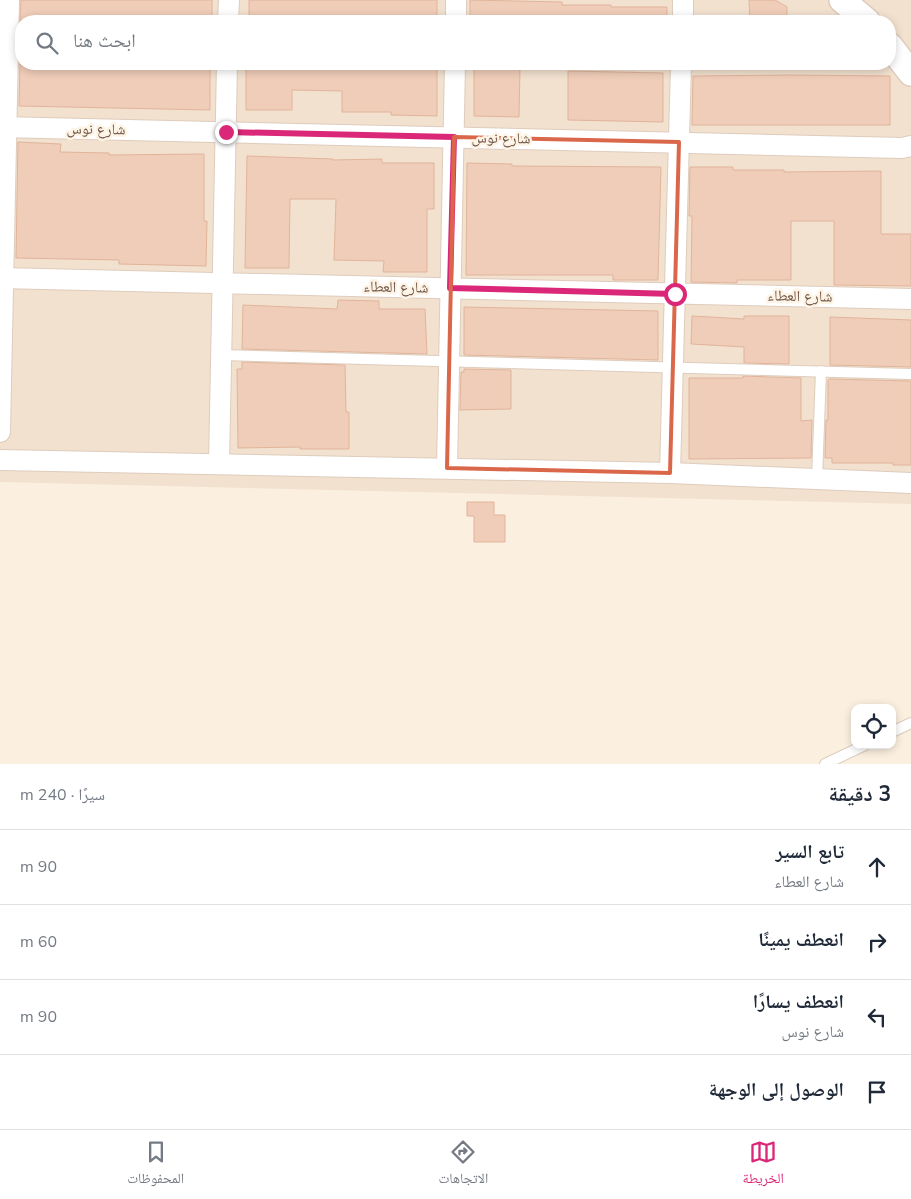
<!DOCTYPE html>
<html lang="ar">
<head>
<meta charset="utf-8">
<style>
  :root { --surface:#fff; --page:#f6f6f7; --text:#1f2937; --muted:#747a83; --line:#e0e1e3; --accent:#db2777 }
  body { margin:0; font-family:"Nunito Sans","Noto Naskh Arabic",sans-serif; background:var(--page); color:var(--text); direction:rtl }
  .controls { position:absolute; right:15px; bottom:15px; display:grid; overflow:hidden; border-radius:10px; box-shadow:0 2px 8px #0003 }
  .controls button { width:45px; height:45px; display:grid; place-items:center; padding:0; border:0; border-bottom:1px solid var(--line); background:var(--surface); color:var(--text); font:25px sans-serif }
  .stop { position:absolute; width:15px; height:15px; margin:-11px; border:4px solid #db2777; border-radius:50%; background:#fff }
  .stop.end { background:#db2777; border-color:#fff; box-shadow:0 1px 5px #0008 }
  .list { margin:0; padding:0; list-style:none }
  h2 { display:flex; justify-content:space-between; align-items:center; height:65px; margin:0; padding:0 20px; font-size:21px }
  h2 small { font-size:16px; font-weight:400; color:var(--muted) }
  .list li { display:grid; grid-template-columns:32px 1fr auto; gap:15px; align-items:center; box-sizing:border-box; height:75px; padding:0 20px; border-top:1px solid var(--line) }
  .list b { display:block; font-size:19px; white-space:nowrap }
  .list p { margin:0; font-size:16px; white-space:nowrap; color:var(--muted) }
  .list em { font-size:16px; font-style:normal; color:var(--muted) }
  .icon { flex:none; width:28px; height:28px; fill:none; stroke:currentColor; stroke-width:2; stroke-linecap:round; stroke-linejoin:round }
  .map { position:relative; flex:none; width:911px; height:764px; overflow:hidden; direction:ltr }
  .search { position:absolute; background:var(--surface); box-shadow:0 2px 8px #0003; left:15px; right:15px; top:15px; height:55px; display:flex; align-items:center; gap:12px; box-sizing:border-box; padding:0 18px; border-radius:20px; color:var(--muted); font-size:19px }
  .sheet { height:365px; background:var(--surface) }
  nav { display:flex; justify-content:space-around; align-items:center; box-sizing:border-box; height:70px; border-top:1px solid var(--line); background:var(--surface); font-size:14px; color:var(--muted) }
  nav a { display:grid; justify-items:center; gap:2px }
  nav .on { color:var(--accent) }
  .map>svg:first-child { display:block }
  .residential { fill:#f2e1cf; fill-rule:evenodd }
  .building { fill:#efcdb9; stroke:#e1b49a }
  .lines { fill:none; stroke-linecap:round; stroke-linejoin:round }
  .service-casing { stroke:#deccbd; stroke-width:12 }
  .minor-casing { stroke:#deccbd; stroke-width:22 }
  .tertiary-casing { stroke:#deccbd; stroke-width:28 }
  .service { stroke:#fff; stroke-width:10 }
  .minor { stroke:#fff; stroke-width:20 }
  .tertiary { stroke:#fff; stroke-width:25 }
  .route { stroke:#db2777; stroke-width:6 }
  .marked { fill:none; stroke:#da674a; stroke-width:4; stroke-linejoin:round }
  .labels { text-anchor:middle; dominant-baseline:central; stroke-width:5; stroke-linejoin:round; paint-order:stroke }
  .street-label { font-size:15px; fill:#705649; stroke:#fef4e6 }
</style>
</head>
<body>
<div class="map">
<svg width="911" height="764" viewBox="0 0 911 764">
  <rect width="100%" height="100%" fill="#fbf0e0"/>
  <path class="residential" d="M0 0H911V504L0 482ZM21 21H890V64H21Z"/>
  <g class="building">
    <polygon points="21,0 212,0 212,21 20,21"/>
    <rect x="249" y="0" width="188" height="21"/>
    <polygon points="470,0 562,2 562,5 611,5 611,7 667,7 667,21 470,21"/>
    <polygon points="749,0 775,0 787,7 787,21 750,21"/>
    <polygon points="20,64 210,64 210,110 19,106"/>
    <polygon points="246,64 388,64 388,66 437,67 437,116 391,115 391,112 342,112 342,91 292,90 292,110 246,110"/>
    <polygon points="474,67 520,68 519,117 474,116"/>
    <polygon points="568,71 663,73 663,122 568,120"/>
    <polygon points="790,75 890,76 890,125 692,125 693,76"/>
    <polygon points="18,142 61,144 60,152 109,153 109,155 204,154 204,221 207,221 206,266 119,264 119,260 16,258"/>
    <polygon points="247,156 333,159 333,160 382,159 382,163 434,163 434,209 427,209 427,272 383,272 384,261 334,260 336,199 290,199 289,268 245,268"/>
    <polygon points="467,163 512,164 512,166 661,167 658,280 613,280 613,275 466,275"/>
    <polygon points="690,167 733,167 733,170 784,170 784,172 881,171 881,234 911,234 911,286 834,285 834,221 791,221 791,280 737,280 737,283 691,282 692,216 689,216"/>
    <polygon points="338,300 379,301 379,309 425,309 427,354 242,349 243,305 337,309"/>
    <polygon points="464,307 658,311 658,360 464,355"/>
    <polygon points="692,316 744,319 744,316 789,316 789,364 744,363 744,347 691,344"/>
    <polygon points="830,317 911,320 911,367 830,365"/>
    <polygon points="242,362 345,365 346,412 349,412 349,449 300,449 300,447 238,448 237,369 242,369"/>
    <polygon points="464,369 511,370 511,409 460,410 461,372 464,372"/>
    <polygon points="743,376 801,378 801,421 812,420 811,458 689,459 689,378 743,378"/>
    <polygon points="830,379 911,381 911,465 893,465 893,463 832,463 832,458 825,458 826,420 828,420 828,380"/>
    <polygon points="467,502 494,502 494,515 505,515 505,542 474,542 474,516 467,516"/>
  </g>
  <g class="lines">
    <g class="service-casing">
      <g id="service">
        <polyline points="221,355 911,374"/>
        <polyline points="817,479 821,371"/>
        <polyline points="892,732 911,723"/>
        <polyline points="825,764 865,745"/>
      </g>
    </g>
    <g class="minor-casing">
      <g id="minor">
        <polyline points="228,21 229,0"/>
        <polyline points="456,21 456,0"/>
        <polyline points="683,21 683,0"/>
        <polyline points="0,127 902,148 911,146"/>
        <polyline points="0,278 911,299"/>
        <polyline points="0,432 9,0"/>
        <polyline points="0,460 670,473 911,483"/>
        <polyline points="219,464 227,64"/>
        <polyline points="447,468 455,64"/>
        <polyline points="670,473 681,64"/>
      </g>
    </g>
    <g class="tertiary-casing">
      <g id="tertiary">
        <polyline points="842,0 867,21"/>
        <polyline points="890,46 911,73"/>
      </g>
    </g>
    <use href="#service" class="service"/>
    <use href="#minor" class="minor"/>
    <use href="#tertiary" class="tertiary"/>
  </g>
  <g class="lines">
    <polyline class="route" points="226,132 454,137 450,288 675,294"/>
  </g>
  <path class="marked" d="M454 137 679 142 670 473 447 468Z"/>
  <g class="labels">
    <g class="street-label">
      <text transform="translate(96 129) rotate(1)">شارع نوس</text>
      <text transform="translate(501 138) rotate(1)">شارع نوس</text>
      <text transform="translate(396 287) rotate(1)">شارع العطاء</text>
      <text transform="translate(800 296) rotate(1)">شارع العطاء</text>
    </g>
  </g>
</svg>
<div class="controls">
<button><svg class="icon" aria-label="locate" viewBox="0 0 24 24"><circle cx="12" cy="12" r="6"/><path d="M12 2v4M12 18v4M2 12h4M18 12h4"/></svg></button>
</div>
<div class="stop" style="left:675px;top:294px"></div>
<div class="stop end" style="left:226px;top:132px"></div>
<div class="search"><svg class="icon" aria-label="search" viewBox="0 0 24 24"><circle cx="10" cy="10" r="6"/><path d="M15 15l6 6"/></svg>ابحث هنا</div>
</div>
<section class="sheet">
<h2>3 دقيقة<small>سيرًا · 240 m</small></h2>
<ul class="list">
<li><svg class="icon" aria-label="ahead" viewBox="0 0 24 24"><path d="M12 20V5M6 11l6-6 6 6"/></svg><div><b>تابع السير</b><p>شارع العطاء</p></div><em>90 m</em></li>
<li><svg class="icon" aria-label="right" viewBox="0 0 24 24"><path d="M7 20v-9h11M14 6l5 5-5 5"/></svg><div><b>انعطف يمينًا</b></div><em>60 m</em></li>
<li><svg class="icon" aria-label="left" viewBox="0 0 24 24"><path d="M17 20v-9H6M10 6l-5 5 5 5"/></svg><div><b>انعطف يسارًا</b><p>شارع نوس</p></div><em>90 m</em></li>
<li><svg class="icon" aria-label="arrive" viewBox="0 0 24 24"><path d="M6 21V4h12l-3 4 3 4H6"/></svg><div><b>الوصول إلى الوجهة</b></div></li>
</ul>
</section>
<nav>
<a class="on"><svg class="icon" aria-label="map" viewBox="0 0 24 24"><path d="M3 6l6-2 6 2 6-2v14l-6 2-6-2-6 2zM9 4v14M15 6v14"/></svg>الخريطة</a>
<a><svg class="icon" aria-label="directions" viewBox="0 0 24 24"><path d="M12 3l9 9-9 9-9-9zM9 14v-3h6M13 9l2 2-2 2"/></svg>الاتجاهات</a>
<a><svg class="icon" aria-label="saved" viewBox="0 0 24 24"><path d="M7 4h10v16l-5-4-5 4z"/></svg>المحفوظات</a>
</nav>
</body>
</html>
